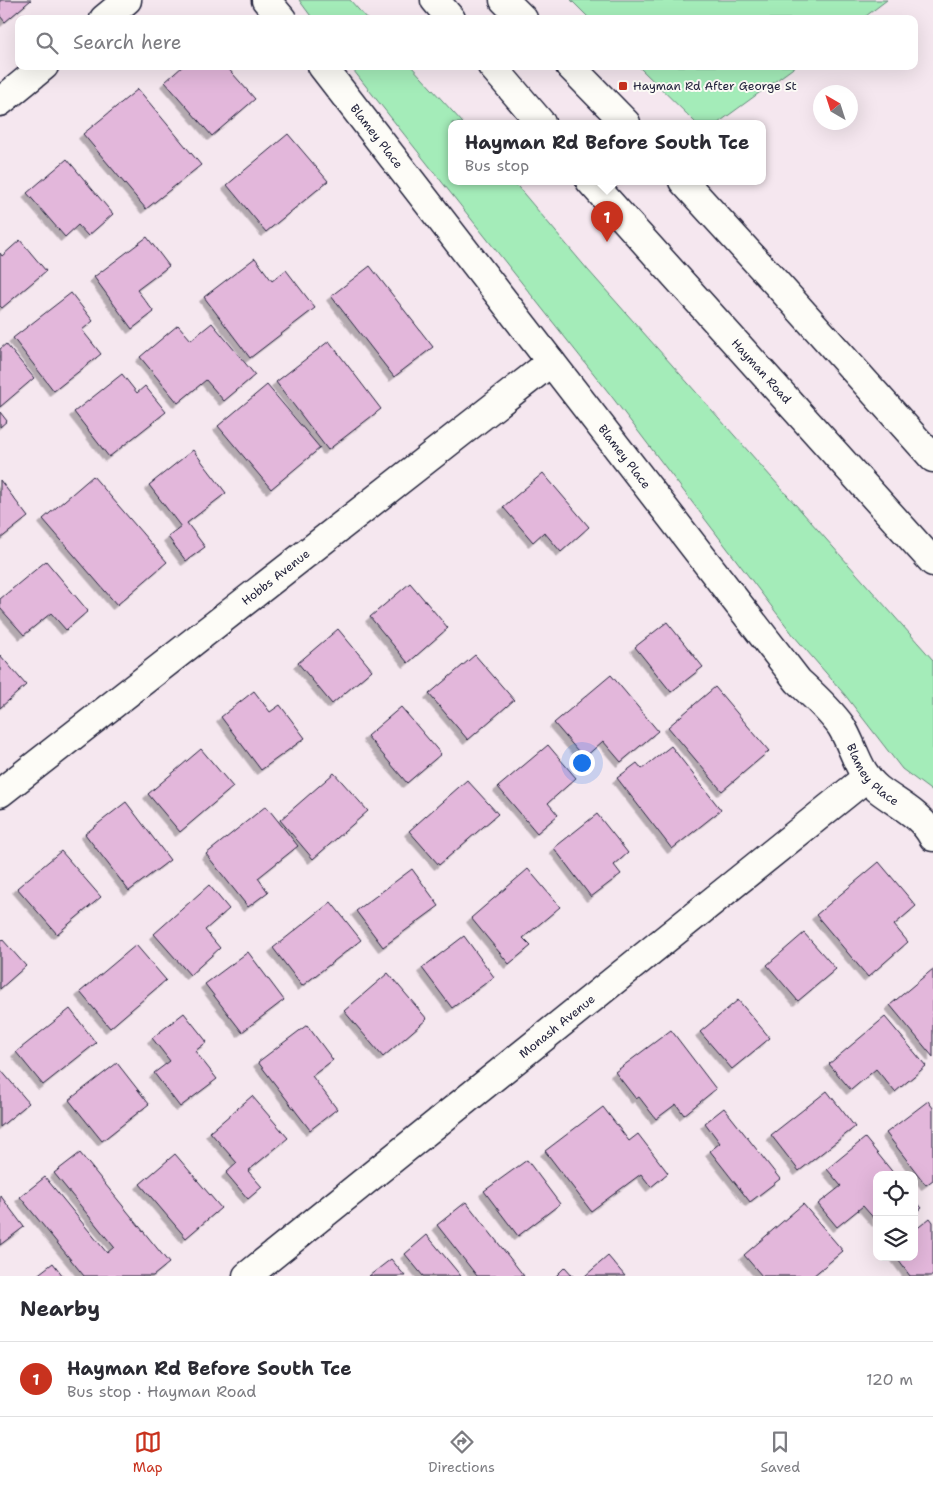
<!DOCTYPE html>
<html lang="en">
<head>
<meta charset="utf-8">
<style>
  :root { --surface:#fff; --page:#f7f7f7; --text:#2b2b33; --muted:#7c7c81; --line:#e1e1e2; --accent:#c8321e }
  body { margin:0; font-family:"Shantell Sans",sans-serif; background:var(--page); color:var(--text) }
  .controls { position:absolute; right:15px; bottom:15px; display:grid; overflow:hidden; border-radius:10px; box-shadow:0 5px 20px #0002 }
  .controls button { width:45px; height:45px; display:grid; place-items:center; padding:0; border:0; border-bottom:1px solid var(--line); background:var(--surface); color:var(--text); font:25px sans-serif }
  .compass { position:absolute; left:813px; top:85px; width:45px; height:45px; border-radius:50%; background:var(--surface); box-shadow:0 5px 20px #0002; rotate:321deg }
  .you { position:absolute; left:581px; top:762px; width:18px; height:18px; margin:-12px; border:4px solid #fff; border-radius:50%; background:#1a73e8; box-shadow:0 0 0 8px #1a73e833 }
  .badge { display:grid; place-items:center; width:32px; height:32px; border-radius:50%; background:var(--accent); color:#fff; font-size:16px; font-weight:700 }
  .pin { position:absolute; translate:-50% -41px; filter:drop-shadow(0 1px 2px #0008) }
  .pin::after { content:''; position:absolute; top:26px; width:18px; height:15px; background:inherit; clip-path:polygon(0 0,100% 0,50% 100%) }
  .popup { position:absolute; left:448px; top:120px; width:318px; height:65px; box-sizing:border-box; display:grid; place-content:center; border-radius:10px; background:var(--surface); filter:drop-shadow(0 1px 4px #0005); font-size:16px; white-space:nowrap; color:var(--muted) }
  .popup b { font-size:19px; color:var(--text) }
  .popup::after { content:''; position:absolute; left:50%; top:100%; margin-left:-10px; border:10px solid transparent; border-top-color:var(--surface) }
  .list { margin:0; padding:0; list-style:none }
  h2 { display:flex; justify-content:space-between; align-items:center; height:65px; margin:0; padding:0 20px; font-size:21px }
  h2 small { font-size:16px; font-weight:400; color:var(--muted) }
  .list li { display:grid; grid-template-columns:32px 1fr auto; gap:15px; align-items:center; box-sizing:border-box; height:75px; padding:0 20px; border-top:1px solid var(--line) }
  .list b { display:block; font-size:19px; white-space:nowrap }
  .list p { margin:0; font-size:16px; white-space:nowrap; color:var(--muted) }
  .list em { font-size:16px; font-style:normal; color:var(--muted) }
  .icon { flex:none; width:28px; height:28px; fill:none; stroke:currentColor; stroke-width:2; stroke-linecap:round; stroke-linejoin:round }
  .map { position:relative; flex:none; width:933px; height:1276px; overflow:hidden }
  .search { position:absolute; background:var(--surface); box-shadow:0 5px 20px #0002; left:15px; right:15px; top:15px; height:55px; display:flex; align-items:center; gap:12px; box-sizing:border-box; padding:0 18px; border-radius:10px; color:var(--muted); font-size:19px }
  .sheet { height:140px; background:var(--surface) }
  nav { display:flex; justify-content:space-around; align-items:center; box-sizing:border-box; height:70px; border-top:1px solid var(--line); background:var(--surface); font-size:14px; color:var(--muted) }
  nav a { display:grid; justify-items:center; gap:2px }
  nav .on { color:var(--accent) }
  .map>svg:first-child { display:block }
  .green { fill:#a4ecb9; stroke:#63877a }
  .building { fill:#e3b7db; stroke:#22223b; filter:url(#shadow) }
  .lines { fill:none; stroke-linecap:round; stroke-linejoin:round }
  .minor-casing { stroke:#22223b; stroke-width:31 }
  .primary-casing { stroke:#22223b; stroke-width:31 }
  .minor { stroke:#fdfcf7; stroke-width:28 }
  .primary { stroke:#fdfcf7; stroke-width:28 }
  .poi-dot { fill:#c8321e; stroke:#fdfcf7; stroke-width:2 }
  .labels { text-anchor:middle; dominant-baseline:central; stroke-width:4; stroke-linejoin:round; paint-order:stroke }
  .poi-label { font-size:12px; fill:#22223b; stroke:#fdfcf7; text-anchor:start }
  .street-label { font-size:12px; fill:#22223b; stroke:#fdfcf7 }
</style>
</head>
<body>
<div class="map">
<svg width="933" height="1276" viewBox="0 0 933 1276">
  <defs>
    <filter id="shadow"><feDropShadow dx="-4.5" dy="4.5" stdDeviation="0" flood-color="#0004"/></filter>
  </defs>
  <rect width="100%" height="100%" fill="#f5e7ef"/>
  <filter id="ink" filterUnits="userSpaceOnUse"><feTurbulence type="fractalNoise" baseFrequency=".02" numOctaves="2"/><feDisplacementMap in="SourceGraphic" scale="10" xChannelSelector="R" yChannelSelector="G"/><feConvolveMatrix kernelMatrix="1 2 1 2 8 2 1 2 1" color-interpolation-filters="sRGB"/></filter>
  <g filter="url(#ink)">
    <g class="green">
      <polygon points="299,0 350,0 367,19 313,19"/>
      <polygon points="571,0 887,0 862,19 590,19"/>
      <polygon points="350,66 411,66 463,123 452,123 452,181 513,181 588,270 933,660 933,792 902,769 845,695 794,636 609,393"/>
      <polygon points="638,66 796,66 718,123 696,123"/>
    </g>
    <g class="building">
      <polygon points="0,0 31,0 5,22 0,16"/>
      <polygon points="183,66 226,66 255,99 212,136 165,82"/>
      <polygon points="138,89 201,165 146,209 83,134"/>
      <polygon points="288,134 328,181 266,232 227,185"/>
      <polygon points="67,159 113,214 88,236 78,225 65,237 27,193"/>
      <polygon points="147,237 169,266 137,290 154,312 132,329 94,277"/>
      <polygon points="20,240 46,271 2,308 0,306 0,253 2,256"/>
      <polygon points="255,258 272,281 286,270 315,308 250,358 204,297"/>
      <polygon points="370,266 433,347 394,377 331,296"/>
      <polygon points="71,293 93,321 82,330 101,354 54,391 13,338"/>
      <polygon points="212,323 255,375 224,401 206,380 178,403 140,357 178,325 191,340"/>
      <polygon points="329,341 381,409 328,450 276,382"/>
      <polygon points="6,344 34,378 0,407 0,349"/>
      <polygon points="122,374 137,393 145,386 166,412 109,457 74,412"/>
      <polygon points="267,385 320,448 271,489 218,426"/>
      <polygon points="0,412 7,421 0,427"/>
      <polygon points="193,450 226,493 187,523 205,547 186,561 168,537 181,527 149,485"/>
      <polygon points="543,473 589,527 561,552 544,532 533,542 503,507"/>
      <polygon points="93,476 167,562 117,605 43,519"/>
      <polygon points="0,480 28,517 0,539"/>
      <polygon points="46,561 88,611 66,630 51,613 24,635 0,608 0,599"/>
      <polygon points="410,583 448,628 408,663 370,617"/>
      <polygon points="667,622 703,667 671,692 635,647"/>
      <polygon points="338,629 372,670 332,704 298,663"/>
      <polygon points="0,655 26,685 0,708"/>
      <polygon points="475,655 514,700 468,740 429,694"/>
      <polygon points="611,675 658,731 621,762 603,741 584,758 554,723"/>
      <polygon points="715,687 769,751 722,791 668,727"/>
      <polygon points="254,691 270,712 280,705 305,738 261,770 221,717"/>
      <polygon points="401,707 441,754 407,783 367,736"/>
      <polygon points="548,745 576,778 548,803 558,815 537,833 498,787"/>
      <polygon points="671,746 721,810 672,849 617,778 637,763 642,769"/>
      <polygon points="201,749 233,787 180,832 148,794"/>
      <polygon points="334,773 368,811 313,859 280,820"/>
      <polygon points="467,780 498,814 439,865 409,831"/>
      <polygon points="126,802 170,860 129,891 85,834"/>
      <polygon points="266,806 298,846 258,878 268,892 248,907 206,854"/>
      <polygon points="597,814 628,853 614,865 621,874 591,897 554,848"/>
      <polygon points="61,851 101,897 57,934 17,888"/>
      <polygon points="879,862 916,906 894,925 908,942 868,977 816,915"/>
      <polygon points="412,869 439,906 383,947 356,911"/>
      <polygon points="528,869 560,907 523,938 531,946 509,964 471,918"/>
      <polygon points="209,885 229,909 205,930 220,948 190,975 154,934"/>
      <polygon points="331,902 361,940 302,986 273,948"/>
      <polygon points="804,933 836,969 798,1001 767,965"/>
      <polygon points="464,936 494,977 452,1008 422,968"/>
      <polygon points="2,939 26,966 0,989 0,941"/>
      <polygon points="136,945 166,980 110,1028 80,992"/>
      <polygon points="248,952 284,1000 242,1032 205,984"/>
      <polygon points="933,969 933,1057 890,1005"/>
      <polygon points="388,973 427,1019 383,1057 344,1011"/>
      <polygon points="738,1000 770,1038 732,1069 700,1032"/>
      <polygon points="70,1009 96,1043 43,1085 16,1052"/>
      <polygon points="184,1013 207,1042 195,1051 217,1079 180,1107 154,1073 170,1061 152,1038"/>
      <polygon points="885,1017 926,1066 895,1092 876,1069 851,1090 829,1064"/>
      <polygon points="307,1025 333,1060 312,1076 337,1109 310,1130 258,1062"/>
      <polygon points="671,1030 716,1089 684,1115 676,1104 656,1119 639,1097 636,1099 615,1072"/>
      <polygon points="117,1063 149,1104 102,1141 69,1100"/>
      <polygon points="0,1069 29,1103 0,1127"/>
      <polygon points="827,1091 855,1127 799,1171 771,1135"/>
      <polygon points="252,1096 288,1138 248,1171 262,1187 248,1199 226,1173 237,1163 210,1132"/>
      <polygon points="928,1101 933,1108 933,1180 926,1185 886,1133"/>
      <polygon points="603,1107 629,1141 638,1134 668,1173 651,1187 641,1174 591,1211 545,1151"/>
      <polygon points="724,1108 780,1179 750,1202 710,1151 720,1143 705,1123"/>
      <polygon points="865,1138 895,1175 877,1175 877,1222 863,1206 837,1227 818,1204 841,1186 827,1169"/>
      <polygon points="80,1153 169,1263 153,1276 84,1276 20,1197 45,1177 107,1253 114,1247 54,1173"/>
      <polygon points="175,1154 221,1208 186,1238 140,1184"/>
      <polygon points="527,1160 560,1204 518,1236 484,1191"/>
      <polygon points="0,1195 24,1227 0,1245"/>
      <polygon points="914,1199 922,1208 914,1214"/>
      <polygon points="466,1202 524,1276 477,1276 437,1225"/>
      <polygon points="803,1204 843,1251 813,1276 762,1276 744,1255"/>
      <polygon points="930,1218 933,1222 933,1276 910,1276 896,1257 914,1257 914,1231"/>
      <polygon points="427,1235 461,1276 423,1276 405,1254"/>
      <polygon points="608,1256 625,1276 585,1276"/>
      <polygon points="391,1259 405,1276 369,1276"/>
      <polygon points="53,1263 63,1276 36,1276"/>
      <polygon points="565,1267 573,1276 556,1276"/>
    </g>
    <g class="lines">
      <g class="minor-casing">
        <g id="minor">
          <polyline points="266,0 282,19"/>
          <polyline points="104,19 127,0"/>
          <path id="s1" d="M322 66 798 681C813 695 829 709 841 726 854 747 858 773 878 789 897 804 921 814 933 837"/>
          <polyline points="0,102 44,66"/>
          <path id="s2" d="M0 793 551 362"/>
          <path id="s3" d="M247 1276 867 777"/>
        </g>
      </g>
      <g class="primary-casing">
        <g id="primary">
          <polyline points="435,0 451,19"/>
          <polyline points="504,0 523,19"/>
          <polyline points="492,66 541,123"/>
          <polyline points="570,66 626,123"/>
          <path id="s4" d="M590 181 933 562"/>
          <polyline points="683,181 778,285 933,458"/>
        </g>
      </g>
      <use href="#minor" class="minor"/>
      <use href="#primary" class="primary"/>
    </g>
  </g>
  <rect class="poi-dot" x="618" y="81" width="10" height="10" rx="2.5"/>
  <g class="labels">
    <g class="poi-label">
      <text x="633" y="86">Hayman Rd After George St</text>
    </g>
    <g class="street-label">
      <text stroke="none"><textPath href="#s1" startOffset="89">Blamey Place</textPath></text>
      <text stroke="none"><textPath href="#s4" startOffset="256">Hayman Road</textPath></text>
      <text stroke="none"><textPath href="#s1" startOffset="494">Blamey Place</textPath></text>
      <text stroke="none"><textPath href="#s2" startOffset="350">Hobbs Avenue</textPath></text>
      <text stroke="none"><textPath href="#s1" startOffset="899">Blamey Place</textPath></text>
      <text stroke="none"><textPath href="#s3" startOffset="398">Monash Avenue</textPath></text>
    </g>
  </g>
</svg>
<div class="controls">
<button><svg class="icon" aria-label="locate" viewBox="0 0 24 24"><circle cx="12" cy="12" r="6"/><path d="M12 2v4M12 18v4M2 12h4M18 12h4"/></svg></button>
<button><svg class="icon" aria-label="layers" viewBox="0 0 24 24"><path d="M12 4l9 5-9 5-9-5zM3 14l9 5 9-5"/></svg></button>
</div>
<svg class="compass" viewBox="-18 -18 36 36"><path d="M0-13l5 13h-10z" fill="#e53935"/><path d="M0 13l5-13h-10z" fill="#7c7c81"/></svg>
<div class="you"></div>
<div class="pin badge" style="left:607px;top:242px">1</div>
<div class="popup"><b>Hayman Rd Before South Tce</b>Bus stop</div>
<div class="search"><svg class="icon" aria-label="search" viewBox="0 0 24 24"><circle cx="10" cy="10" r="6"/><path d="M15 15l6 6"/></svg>Search here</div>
</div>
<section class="sheet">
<h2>Nearby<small></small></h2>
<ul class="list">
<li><span class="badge">1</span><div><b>Hayman Rd Before South Tce</b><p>Bus stop · Hayman Road</p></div><em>120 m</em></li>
</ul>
</section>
<nav>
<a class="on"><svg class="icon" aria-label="map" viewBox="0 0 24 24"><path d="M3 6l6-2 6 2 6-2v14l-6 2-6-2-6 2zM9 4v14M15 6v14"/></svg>Map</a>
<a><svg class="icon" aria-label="directions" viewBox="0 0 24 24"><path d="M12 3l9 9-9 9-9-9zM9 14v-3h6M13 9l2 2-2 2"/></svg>Directions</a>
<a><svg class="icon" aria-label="saved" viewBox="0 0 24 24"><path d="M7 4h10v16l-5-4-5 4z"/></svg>Saved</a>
</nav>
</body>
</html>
